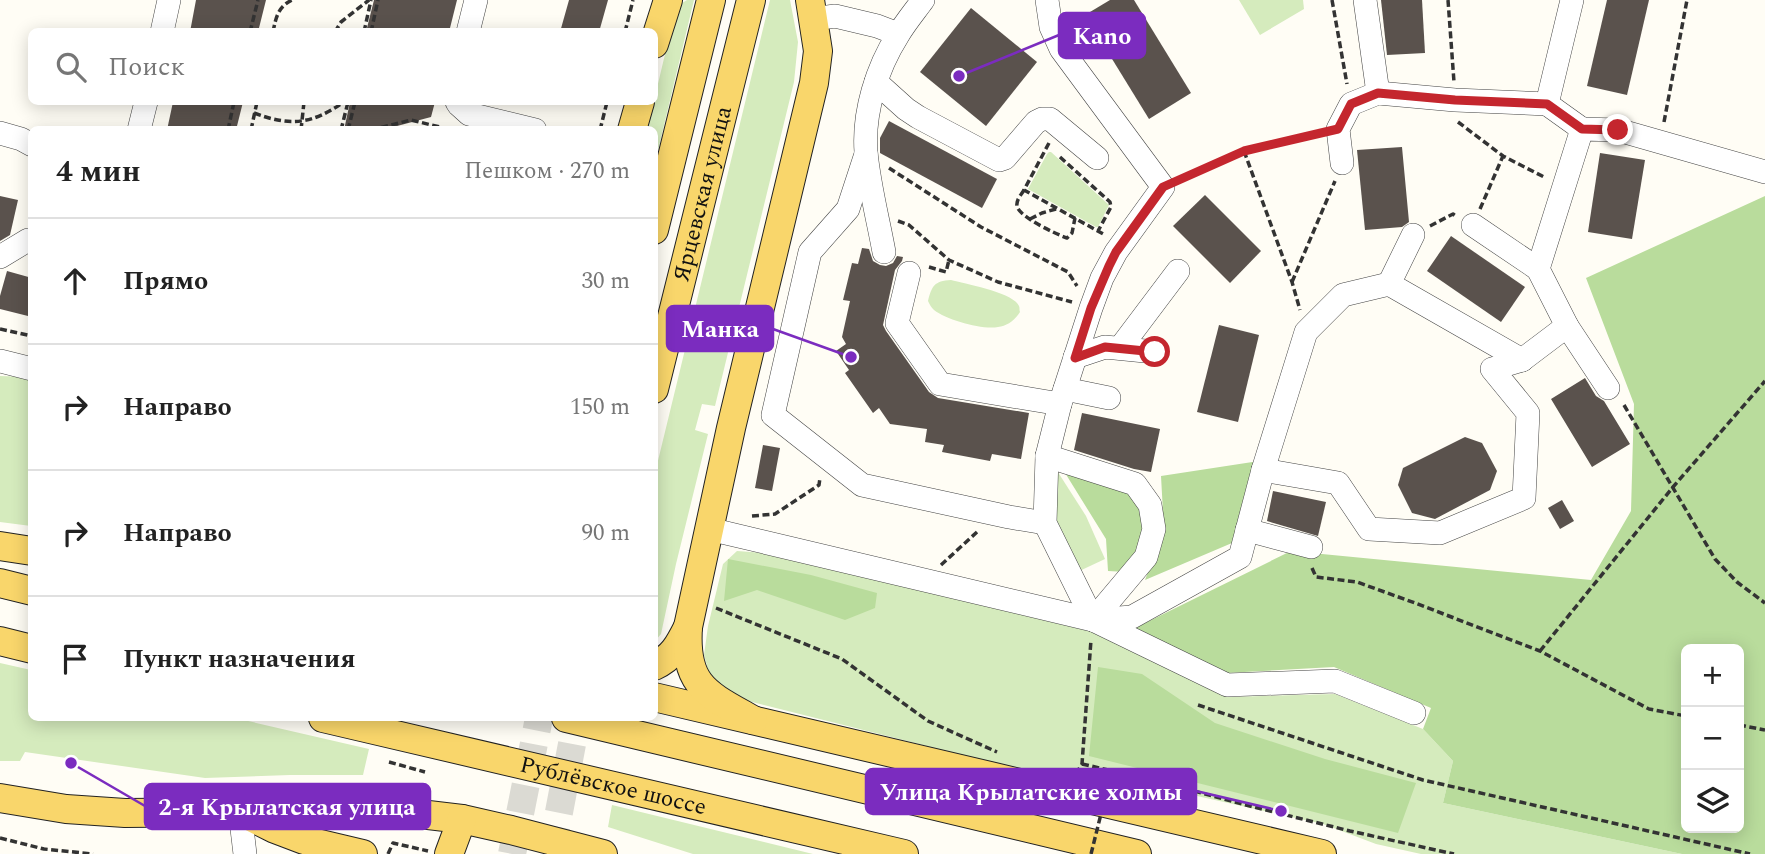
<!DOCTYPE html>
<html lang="ru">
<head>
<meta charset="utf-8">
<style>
  :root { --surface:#fff; --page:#f6f6f6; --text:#222; --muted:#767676; --line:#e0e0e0 }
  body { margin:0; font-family:Spectral,serif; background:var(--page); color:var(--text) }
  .controls { position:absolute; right:21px; bottom:21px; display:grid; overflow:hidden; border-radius:10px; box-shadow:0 4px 18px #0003 }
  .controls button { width:63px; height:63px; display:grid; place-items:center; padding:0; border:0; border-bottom:2px solid var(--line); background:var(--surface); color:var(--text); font:35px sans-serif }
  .stop { position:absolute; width:21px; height:21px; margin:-16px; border:5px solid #c4262e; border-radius:50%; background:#fff }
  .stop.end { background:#c4262e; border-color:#fff; box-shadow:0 2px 7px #0008 }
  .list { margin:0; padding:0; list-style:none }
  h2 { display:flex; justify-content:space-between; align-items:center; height:91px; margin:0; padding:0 28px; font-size:30px }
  h2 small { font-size:23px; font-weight:400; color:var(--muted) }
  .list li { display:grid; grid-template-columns:46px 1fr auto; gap:21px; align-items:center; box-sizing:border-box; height:126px; padding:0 28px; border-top:2px solid var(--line) }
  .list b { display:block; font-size:26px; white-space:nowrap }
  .list em { font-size:23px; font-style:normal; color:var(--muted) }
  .icon { flex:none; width:38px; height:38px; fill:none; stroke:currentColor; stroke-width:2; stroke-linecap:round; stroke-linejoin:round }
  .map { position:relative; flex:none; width:1765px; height:854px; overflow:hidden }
  .search { position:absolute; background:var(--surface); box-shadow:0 4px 18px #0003; left:28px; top:28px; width:630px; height:77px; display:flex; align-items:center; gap:18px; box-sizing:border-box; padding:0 24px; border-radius:10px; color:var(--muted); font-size:26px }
  .panel { position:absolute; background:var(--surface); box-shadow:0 4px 18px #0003; left:28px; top:126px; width:630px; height:595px; border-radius:10px }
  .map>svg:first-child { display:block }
  .green { fill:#d5ebbd }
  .forest { fill:#b9dc9c; fill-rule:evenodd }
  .building { fill:#5a524d }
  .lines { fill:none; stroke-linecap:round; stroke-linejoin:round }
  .major-tunnel { stroke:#dbdad3; stroke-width:28; stroke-dasharray:28 14; stroke-linecap:butt }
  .minor-casing { stroke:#444; stroke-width:24 }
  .major-casing { stroke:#222; stroke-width:30 }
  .path { stroke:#333; stroke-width:3.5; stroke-dasharray:7 3.5; stroke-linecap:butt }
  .minor { stroke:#fff; stroke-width:23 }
  .major { stroke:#f9d66b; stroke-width:28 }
  .path-bridge { stroke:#333; stroke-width:3.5; stroke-dasharray:7 3.5; stroke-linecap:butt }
  .route { stroke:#c4262e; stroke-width:9 }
  .labels { text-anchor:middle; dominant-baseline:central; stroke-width:7; stroke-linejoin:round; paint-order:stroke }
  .street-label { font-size:23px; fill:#111; stroke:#fff }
  .leader { fill:none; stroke:#7b2cbf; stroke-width:2.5 }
  .callout-dot { fill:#7b2cbf; stroke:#fff; stroke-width:2.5 }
  .callout { fill:#7b2cbf; stroke:#7b2cbf; stroke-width:2.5 }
  .callout-label { font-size:24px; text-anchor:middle; font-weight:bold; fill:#fff }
</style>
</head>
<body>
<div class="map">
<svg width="1765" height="854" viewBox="0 0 1765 854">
  <rect width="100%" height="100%" fill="#fffdf5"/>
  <g class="green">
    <polygon points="687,0 694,0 655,163 654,130 647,130 666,50 679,5"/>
    <polygon points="770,0 790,0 798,42 794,82 715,406 702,404 695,430 708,434 676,564 661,634 655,641 655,473"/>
    <polygon points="1239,0 1303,0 1304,9 1260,35"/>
    <polygon points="1049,152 1051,152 1109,205 1098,227 1096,227 1028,189 1047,154"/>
    <path d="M951 280C965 284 1013 292 1019 306 1020 308 1019 310 1020 312 1015 320 1007 326 998 327 982 330 947 320 934 310 931 307 930 305 928 301 932 286 934 281 951 280Z"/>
    <polygon points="0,376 31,377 31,526 0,522"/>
    <polygon points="1054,466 1086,516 1105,559 1073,574 1048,523"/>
    <polygon points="737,551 765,553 1101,634 1228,697 1335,694 1423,729 1453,761 1443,803 1682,854 1421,854 1376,844 1323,824 1085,771 1078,790 923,745 732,697 716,686 708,670 704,655 708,626 723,564"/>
    <polygon points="0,663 31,670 32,718 235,718 369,749 363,775 290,775 205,778 25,752 20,761 0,761"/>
    <polygon points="612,805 813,854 693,854 608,827"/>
  </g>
  <g class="forest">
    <path d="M1765 196V854H1682L1443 803 1453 761 1423 729 1431 708 1334 667 1226 673 1135 628 1291 551 1591 580 1631 511 1634 404 1586 278ZM1686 649H1739V828H1686Z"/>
    <polygon points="1259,461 1232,543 1145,580 1164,530 1161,476"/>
    <polygon points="1062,468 1134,492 1142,508 1146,538 1126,572 1108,571 1106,539"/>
    <polygon points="728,559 811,575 877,593 875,608 845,620 757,590 724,601"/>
    <polygon points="1098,667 1142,674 1215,723 1325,759 1416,783 1398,833 1089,756"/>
  </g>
  <g class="building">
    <polygon points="196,0 266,0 258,32 190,32"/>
    <polygon points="374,0 457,0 449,32 366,32"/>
    <polygon points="569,0 608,0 599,32 560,32"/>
    <polygon points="1110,0 1134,0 1191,93 1149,119 1085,15"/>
    <polygon points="1381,0 1422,0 1425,53 1387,55"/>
    <polygon points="1607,0 1649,0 1627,95 1587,86"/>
    <polygon points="971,8 1037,62 986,126 920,72"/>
    <polygon points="173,102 243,102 236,130 167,130"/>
    <polygon points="350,102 435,102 431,117 382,130 344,130"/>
    <polygon points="889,121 997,179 982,208 880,153 880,138"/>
    <polygon points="1402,147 1409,222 1402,227 1365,230 1357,150"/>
    <polygon points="1600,153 1645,160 1632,239 1588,232"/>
    <polygon points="1205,195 1261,251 1230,283 1173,226"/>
    <polygon points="0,196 18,200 10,235 0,241"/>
    <polygon points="1451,236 1525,287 1501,322 1427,271"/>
    <polygon points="862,248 869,249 873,261 880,265 886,266 893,263 897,256 903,257 902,261 895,270 883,325 886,331 929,392 938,398 1029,413 1021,459 992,454 990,461 942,452 944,445 925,442 927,429 890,424 879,408 873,413 845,373 849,370 836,351 846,344 842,337 850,301 843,300 852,263 858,264"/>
    <polygon points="7,271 32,278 32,317 0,309 0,296"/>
    <polygon points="1219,325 1259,335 1238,422 1197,412"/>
    <polygon points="1585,378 1596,396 1604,401 1630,444 1592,467 1551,399"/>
    <polygon points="1082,413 1160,429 1151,472 1134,469 1074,450"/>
    <polygon points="1465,437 1482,443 1497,471 1490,490 1435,519 1412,513 1398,485 1403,468"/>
    <polygon points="763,445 780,448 772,491 755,488"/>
    <polygon points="1273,491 1326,502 1318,536 1267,521"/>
    <polygon points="1562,500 1574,521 1560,529 1548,508"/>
  </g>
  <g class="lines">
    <g class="major-tunnel">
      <polyline points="512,854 539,718"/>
      <polyline points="551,854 577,718"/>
    </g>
    <g class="minor-casing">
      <g id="minor">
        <polyline points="1047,0 1051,27 1061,49 1163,187 1116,252 1102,278 1091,308 1060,404 1047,456 1045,523 1093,620"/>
        <polyline points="1365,0 1378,93"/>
        <polyline points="814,19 835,16 877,26 898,34"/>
        <polyline points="162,32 169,0"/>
        <polyline points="468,32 476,0"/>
        <polyline points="876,82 906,109 918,117 999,160 1005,158 1036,122 1042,119 1050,119 1097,158"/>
        <polyline points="457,102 459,105 469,114 535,130"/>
        <polyline points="1547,104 1582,129"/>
        <polyline points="139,130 146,102"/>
        <polyline points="0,133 21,139 32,145"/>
        <polyline points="866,154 848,209 810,252 773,415 862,485 1009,517 1045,523"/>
        <polyline points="1342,163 1338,129 1351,104 1378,93 1455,100 1547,104 1572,0"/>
        <polyline points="1473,225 1538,269"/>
        <path d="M884 252C878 219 869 185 866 152 863 112 877 68 898 35 905 23 915 11 923 0"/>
        <polyline points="0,257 28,240 32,241"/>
        <polyline points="909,273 897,323 940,384 1060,404"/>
        <polyline points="1389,284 1413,235"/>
        <polyline points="1567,326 1608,388"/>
        <polyline points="1120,348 1178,271"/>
        <polyline points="1075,357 1105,347 1155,352"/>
        <polyline points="0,361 32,369"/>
        <polyline points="1065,389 1109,398"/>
        <polyline points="1047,456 1135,484 1150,505 1154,529 1146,557 1093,620"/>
        <polyline points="1263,470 1338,483 1369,529 1440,533 1524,498 1528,413 1492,369 1522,360"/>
        <polyline points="709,529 1093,620 1227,685 1335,681 1414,713"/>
        <polyline points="1247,530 1311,547"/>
        <polyline points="1093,620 1132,617 1240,557 1263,470 1306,332 1343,295 1389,284 1522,360 1567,326 1538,269 1582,129 1618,130 1765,172"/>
        <polyline points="240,812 245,854"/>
      </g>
    </g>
    <g class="major-casing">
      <g id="major">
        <polyline points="654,44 668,0"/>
        <polyline points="632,130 640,102"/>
        <polyline points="654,230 711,0"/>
        <path id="s1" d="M654 389 751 0"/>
        <polyline points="0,546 32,551"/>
        <polyline points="0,583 32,591"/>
        <polyline points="0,641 32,649"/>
        <path d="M654 666C673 657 679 645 688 627"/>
        <polyline points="654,697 1322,854"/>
        <path id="s2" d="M323 718 904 854"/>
        <polyline points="566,718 1137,854"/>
        <path d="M753 720C707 694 684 686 688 627L731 428 814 83 818 51 810 0"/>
        <polyline points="0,798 66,809 125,813 240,812 313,808 386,810 462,819 511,830 603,854"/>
        <polyline points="243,813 275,829 304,840 363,854"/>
        <polyline points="449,854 462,819"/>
      </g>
    </g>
    <g class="path">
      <polyline points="1332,0 1347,84"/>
      <polyline points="1448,0 1454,82"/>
      <polyline points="250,32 258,0"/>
      <path d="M273 32C276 17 278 7 292 0"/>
      <polyline points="335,32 341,22 369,0"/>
      <polyline points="364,32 371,0"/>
      <polyline points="371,32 378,0"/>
      <polyline points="625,32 633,0"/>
      <path d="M254 113C291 127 312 124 344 102"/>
      <polyline points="1458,122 1503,156 1546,178"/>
      <polyline points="1664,122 1687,0"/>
      <polyline points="228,130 234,102"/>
      <polyline points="251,130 257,102"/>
      <polyline points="301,130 304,102"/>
      <polyline points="341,130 348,102"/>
      <polyline points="348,130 355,102"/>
      <polyline points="371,130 411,120 452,130"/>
      <polyline points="600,130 607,102"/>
      <polyline points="1049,143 1024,190 1105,235"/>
      <polyline points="1244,151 1292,282 1300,310"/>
      <polyline points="1060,157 1110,202 1111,207 1098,231"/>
      <polyline points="889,168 981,227 1068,272 1077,286"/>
      <polyline points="1180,180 1244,151 1319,133"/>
      <path d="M1024 190C1021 195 1016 200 1017 206 1019 217 1056 234 1067 238L1072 233 1075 218"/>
      <polyline points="1480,209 1503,156"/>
      <polyline points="1030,219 1042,213 1056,209"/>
      <polyline points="898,221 909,225 949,260 998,282 1072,302"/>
      <polyline points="1430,226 1453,214 1457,217"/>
      <polyline points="929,267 946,272 949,260"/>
      <polyline points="1292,282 1335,181"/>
      <polyline points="0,329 32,336"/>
      <polyline points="1624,405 1715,559 1737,582 1765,603"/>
      <polyline points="752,516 775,514 819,485 820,478"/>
      <polyline points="941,565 977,532"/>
      <polyline points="1312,568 1316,577 1357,582 1415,603 1540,651 1649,709 1686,716"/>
      <polyline points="716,608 842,659 928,721 997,752"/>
      <polyline points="1540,651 1673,487 1765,381"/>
      <polyline points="1198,705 1423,780 1750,854"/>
      <polyline points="1739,725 1765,730"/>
      <polyline points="389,762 425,772"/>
      <polyline points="1082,764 1153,780 1246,805 1350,831 1454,854"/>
      <polyline points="1076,774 1082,764 1091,640"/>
      <polyline points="0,838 44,849 93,854"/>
      <polyline points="388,854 393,843 428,851"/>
    </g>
    <use href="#minor" class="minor"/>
    <use href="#major" class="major"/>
    <polyline class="path-bridge" points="1091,854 1106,794"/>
  </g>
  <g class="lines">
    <polyline class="route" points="1155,352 1105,347 1075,358 1091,308 1109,266 1116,252 1163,187 1244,151 1338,129 1351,104 1378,93 1455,100 1547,104 1582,129 1618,130"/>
  </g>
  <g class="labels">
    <g class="street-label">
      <text stroke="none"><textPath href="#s1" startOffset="201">Ярцевская улица</textPath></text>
      <text stroke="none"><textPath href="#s2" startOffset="298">Рублёвское шоссе</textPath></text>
    </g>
  </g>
  <path class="leader" d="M959 76L1059 35M851 357L773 329M1281 811L1196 791M71 763L145 806"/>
  <g class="callout-dot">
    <circle cx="959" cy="76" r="7"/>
    <circle cx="851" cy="357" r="7"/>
    <circle cx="1281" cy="811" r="7"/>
    <circle cx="71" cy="763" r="7"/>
  </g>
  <g class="callout">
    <rect x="1059" y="13" width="86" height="45" rx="7"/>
    <rect x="667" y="306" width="106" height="45" rx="7"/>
    <rect x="866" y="769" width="330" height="45" rx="7"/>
    <rect x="145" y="784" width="285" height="45" rx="7"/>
  </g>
  <g class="callout-label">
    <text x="1102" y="44">Kano</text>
    <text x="720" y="337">Манка</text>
    <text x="1031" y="800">Улица Крылатские холмы</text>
    <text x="287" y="815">2-я Крылатская улица</text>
  </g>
</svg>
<div class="controls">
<button>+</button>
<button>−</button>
<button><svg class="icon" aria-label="layers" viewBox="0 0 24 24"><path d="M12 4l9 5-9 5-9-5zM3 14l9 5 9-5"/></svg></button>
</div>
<div class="stop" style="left:1155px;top:352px"></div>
<div class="stop end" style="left:1618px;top:130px"></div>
<div class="search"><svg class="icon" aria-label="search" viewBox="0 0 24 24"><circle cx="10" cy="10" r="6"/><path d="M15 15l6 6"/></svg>Поиск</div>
<section class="panel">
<h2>4 мин<small>Пешком · 270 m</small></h2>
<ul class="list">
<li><svg class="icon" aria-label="ahead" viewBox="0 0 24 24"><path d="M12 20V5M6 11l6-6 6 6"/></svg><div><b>Прямо</b></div><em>30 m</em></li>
<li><svg class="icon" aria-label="right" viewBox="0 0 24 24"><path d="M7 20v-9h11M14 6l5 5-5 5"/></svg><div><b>Направо</b></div><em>150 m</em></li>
<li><svg class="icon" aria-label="right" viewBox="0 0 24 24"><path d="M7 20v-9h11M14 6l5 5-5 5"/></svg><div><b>Направо</b></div><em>90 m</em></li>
<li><svg class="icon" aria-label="arrive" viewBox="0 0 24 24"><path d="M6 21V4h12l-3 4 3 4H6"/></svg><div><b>Пункт назначения</b></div></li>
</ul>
</section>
</div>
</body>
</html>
